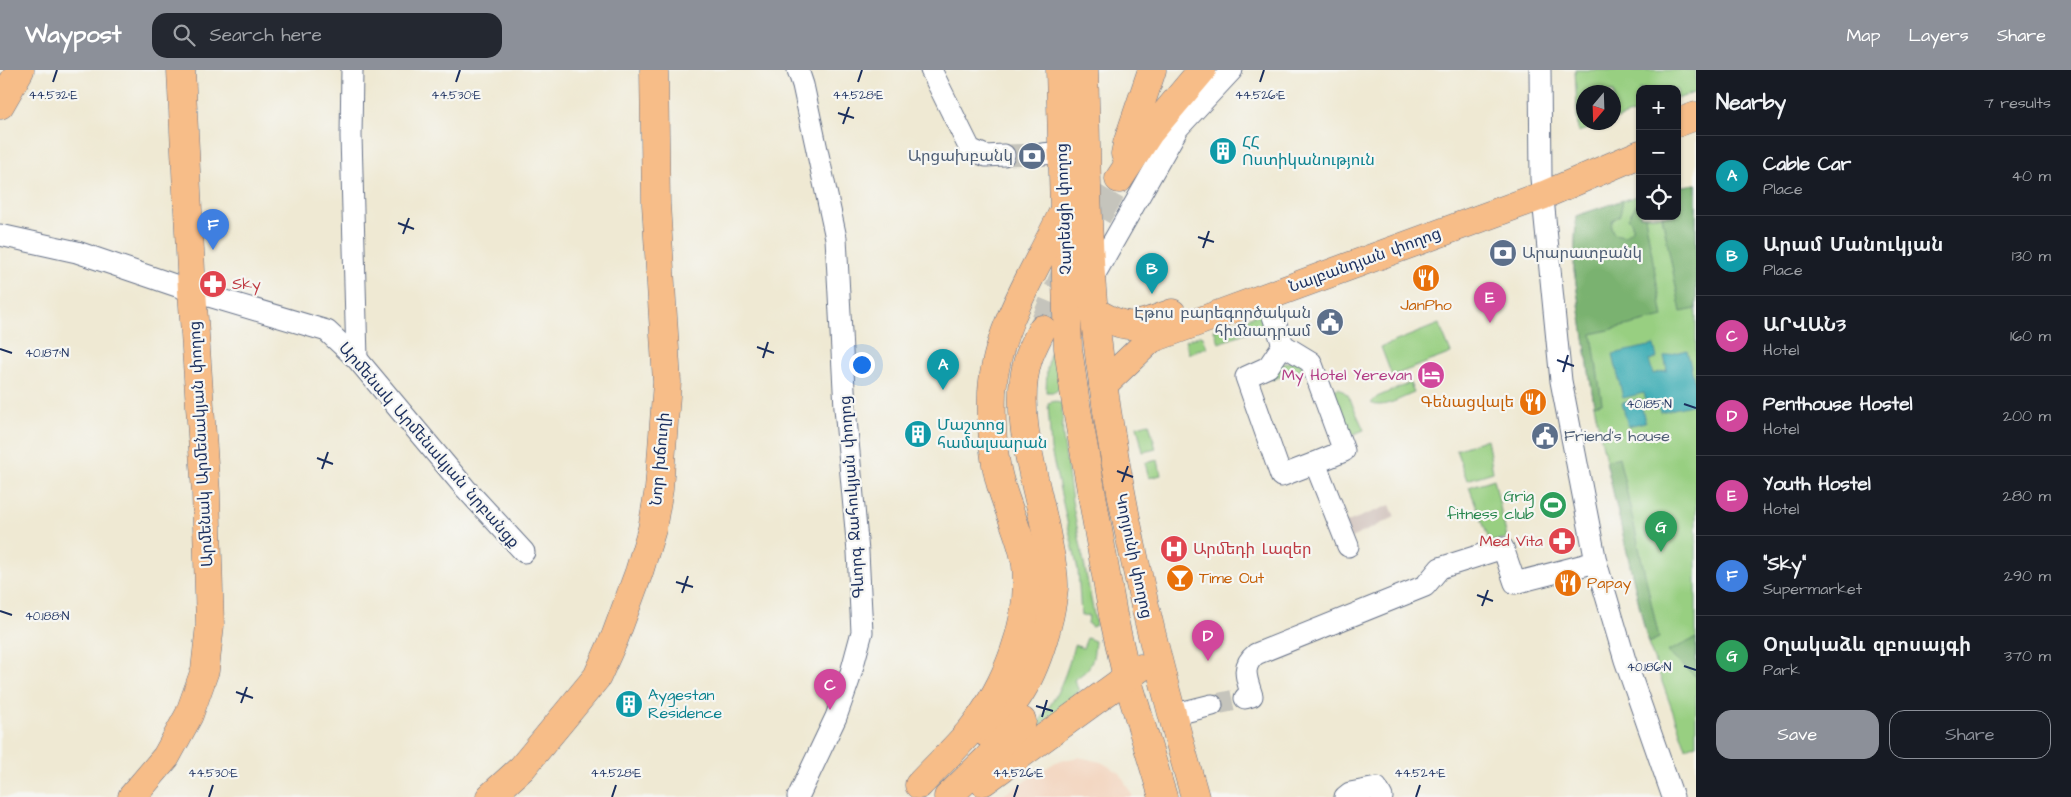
<!DOCTYPE html>
<html lang="en">
<head>
<meta charset="utf-8">
<style>
  :root { --surface:#171b24; --page:#242831; --text:#f1f3f6; --muted:#9ea1a6; --line:#363941; --accent:#8c9099 }
  body { margin:0; font-family:"Architects Daughter","Noto Sans Armenian",sans-serif; background:var(--page); color:var(--text) }
  .controls { position:absolute; right:15px; top:15px; display:grid; overflow:hidden; border-radius:10px; box-shadow:0 1px 4px #0004 }
  .controls button { width:45px; height:45px; display:grid; place-items:center; padding:0; border:0; border-bottom:1px solid var(--line); background:var(--surface); color:var(--text); font:25px sans-serif }
  .compass { position:absolute; left:1576px; top:15px; width:45px; height:45px; border-radius:50%; background:var(--surface); box-shadow:0 1px 4px #0004; rotate:199deg }
  .you { position:absolute; left:861px; top:294px; width:18px; height:18px; margin:-12px; border:4px solid #fff; border-radius:50%; background:#1a73e8; box-shadow:0 0 0 8px #1a73e833 }
  .badge { display:grid; place-items:center; width:32px; height:32px; border-radius:50%; background:var(--accent); color:#fff; font-size:16px; font-weight:700 }
  .pin { position:absolute; translate:-50% -41px; filter:drop-shadow(0 1px 2px #0008) }
  .pin::after { content:''; position:absolute; top:26px; width:18px; height:15px; background:inherit; clip-path:polygon(0 0,100% 0,50% 100%) }
  .list { margin:0; padding:0; list-style:none }
  h2 { display:flex; justify-content:space-between; align-items:center; height:65px; margin:0; padding:0 20px; font-size:21px }
  h2 small { font-size:16px; font-weight:400; color:var(--muted) }
  .list li { display:grid; grid-template-columns:32px 1fr auto; gap:15px; align-items:center; box-sizing:border-box; height:80px; padding:0 20px; border-top:1px solid var(--line) }
  .list b { display:block; font-size:19px; white-space:nowrap }
  .list p { margin:0; font-size:16px; white-space:nowrap; color:var(--muted) }
  .list em { font-size:16px; font-style:normal; color:var(--muted) }
  .actions { display:flex; gap:10px; padding:15px 20px }
  .actions a { flex:1; padding:11px 0; border:1px solid var(--accent); border-radius:15px; text-align:center; font-size:18px; color:var(--accent) }
  .actions .main { background:var(--accent); color:#fff }
  .icon { flex:none; width:28px; height:28px; fill:none; stroke:currentColor; stroke-width:2; stroke-linecap:round; stroke-linejoin:round }
  .map { position:relative; flex:none; width:1696px; height:727px; overflow:hidden }
  header { display:flex; align-items:center; gap:30px; box-sizing:border-box; height:70px; padding:0 25px; background:var(--accent); color:#fff }
  header strong { font-size:24px }
  nav { display:flex; gap:28px; margin-inline-start:auto; font-size:18px }
  .search { width:350px; height:45px; background:var(--page); display:flex; align-items:center; gap:12px; box-sizing:border-box; padding:0 18px; border-radius:15px; color:var(--muted); font-size:19px }
  main { display:flex }
  aside { flex:1; background:var(--surface) }
  .map>svg:first-child { display:block }
  .built { fill:#f3d4be }
  .industrial { fill:#cfc0ba }
  .green { fill:#98cf81; stroke:#5a7f70 }
  .forest { fill:#7ab26f; stroke:#4a7066 }
  .water { fill:#3bacb4; stroke:#2b6e89 }
  .lines { fill:none; stroke-linecap:round; stroke-linejoin:round }
  .minor-tunnel { stroke:#c5c4bc; stroke-width:21; stroke-dasharray:21 11; stroke-linecap:butt }
  .major-tunnel { stroke:#c5c4bc; stroke-width:28; stroke-dasharray:28 14; stroke-linecap:butt }
  .minor-casing { stroke:#657087; stroke-width:23 }
  .major-casing { stroke:#657087; stroke-width:29 }
  .minor { stroke:#fff; stroke-width:21 }
  .major { stroke:#f7bd88; stroke-width:28 }
  .ticks { fill:none; stroke:#1b2f5e; stroke-width:2 }
  .labels { text-anchor:middle; dominant-baseline:central; stroke-width:4.5; stroke-linejoin:round; paint-order:stroke }
  .culture-label { font-size:16px; fill:#0d838f; stroke:#f6f6f2; text-anchor:start }
  .service-label { font-size:16px; fill:#4e5e75; stroke:#f6f6f2; text-anchor:end }
  .street-label { font-size:16px; fill:#1b2f5e; stroke:#f6f6f2 }
  .health-label { font-size:16px; fill:#be3a42; stroke:#f6f6f2; text-anchor:start }
  .food-label { font-size:16px; fill:#c56008; stroke:#f6f6f2; text-anchor:start }
  .hotel-label { font-size:16px; fill:#b23c85; stroke:#f6f6f2; text-anchor:end }
  .leisure-label { font-size:16px; fill:#27864d; stroke:#f6f6f2; text-anchor:end }
  .ticks-label { font-size:12px; text-anchor:middle; fill:#1b2f5e; stroke:#f6f6f2; stroke-width:4.5; stroke-linejoin:round; paint-order:stroke }
</style>
</head>
<body>
<header>
<strong>Waypost</strong>
<div class="search"><svg class="icon" aria-label="search" viewBox="0 0 24 24"><circle cx="10" cy="10" r="6"/><path d="M15 15l6 6"/></svg>Search here</div>
<nav><a>Map</a><a>Layers</a><a>Share</a></nav>
</header>
<main>
<div class="map">
<svg width="1696" height="727" viewBox="0 0 1696 727">
  <rect width="100%" height="100%" fill="#f6f6f2"/>
  <filter id="ink" filterUnits="userSpaceOnUse"><feTurbulence type="fractalNoise" baseFrequency=".02" numOctaves="2"/><feDisplacementMap in="SourceGraphic" scale="10" xChannelSelector="R" yChannelSelector="G"/><feConvolveMatrix kernelMatrix="1 2 1 2 8 2 1 2 1" color-interpolation-filters="sRGB"/></filter>
  <filter id="wash" filterUnits="userSpaceOnUse"><feTurbulence type="fractalNoise" baseFrequency=".0096" numOctaves="4" result="noise"/><feDisplacementMap in="SourceGraphic" scale="20" xChannelSelector="R" yChannelSelector="G"/><feGaussianBlur stdDeviation="1.12" result="paint"/><feColorMatrix in="noise" values="0 0 0 0 0 0 0 0 0 0 0 0 0 0 0 0 0 1.4 0 .05"/><feComposite in="paint" operator="in"/></filter>
  <g filter="url(#wash)">
    <rect width="100%" height="100%" fill="#efe9d3"/>
    <polygon class="built" points="1078,687 1101,692 1120,703 1133,727 1000,727 1056,692"/>
    <polygon class="industrial" points="1390,435 1395,447 1351,468 1345,453"/>
    <g class="green">
      <polygon points="1575,0 1696,0 1696,22 1677,29 1677,19 1640,19 1640,41 1614,50 1614,22 1584,22 1584,52 1607,53 1578,62"/>
      <polygon points="1696,114 1696,674 1686,678 1648,573 1606,391 1594,335 1574,200 1576,146 1640,125 1640,146 1677,146 1677,117"/>
      <polygon points="1264,242 1268,254 1219,273 1214,260"/>
      <polygon points="1439,254 1451,283 1392,306 1381,277"/>
      <polygon points="1054,264 1060,318 1055,322 1046,322 1047,299"/>
      <polygon points="1202,265 1207,277 1189,284 1185,271"/>
      <polygon points="1299,288 1303,298 1272,310 1273,298"/>
      <path d="M1410 313 1414 323C1403 327 1382 340 1371 333L1377 327Z"/>
      <polygon points="1339,318 1348,325 1364,360 1347,367 1327,323"/>
      <polygon points="1055,331 1062,334 1063,367 1072,431 1096,555 1092,557 1088,554 1089,545 1081,546 1078,500 1051,380 1048,333"/>
      <polygon points="1149,353 1156,379 1143,382 1137,356"/>
      <polygon points="1487,369 1493,402 1467,410 1456,380"/>
      <polygon points="1158,390 1161,405 1149,408 1145,393"/>
      <polygon points="1494,409 1507,468 1490,472 1469,417"/>
      <path d="M1087 568 1095 571C1093 593 1093 597 1074 610L1079 621 1021 674C1049 642 1064 617 1074 575L1083 578Z"/>
    </g>
    <g class="forest">
      <polygon points="1696,114 1696,239 1681,242 1662,146 1677,146 1677,117"/>
      <polygon points="1640,128 1640,146 1645,146 1663,247 1592,264 1602,333 1594,335 1574,200 1576,146 1623,130 1620,145 1612,151 1611,157 1614,164 1624,166 1632,160 1632,153 1628,148"/>
      <polygon points="1619,387 1659,568 1648,573 1606,391"/>
      <polygon points="1696,568 1696,607 1667,582"/>
    </g>
    <g class="water">
      <polygon points="1654,275 1657,288 1649,290 1653,304 1667,300 1664,286 1687,280 1696,319 1696,334 1660,342 1657,332 1647,335 1644,323 1623,328 1613,284"/>
      <polygon points="1640,329 1645,352 1628,356 1622,333"/>
    </g>
  </g>
  <g filter="url(#ink)">
    <g class="lines">
      <g class="minor-tunnel">
        <polyline points="1004,85 1042,84"/>
        <polyline points="1212,635 1245,628"/>
      </g>
      <polyline class="major-tunnel" points="1042,259 1068,196 1119,109"/>
      <g class="minor-casing">
        <g id="minor">
          <polyline points="352,0 351,66 357,289"/>
          <polyline points="798,0 803,15 836,168 845,338 858,482 862,562 849,610 836,647 798,727"/>
          <polyline points="931,0 970,79 986,86 1004,85"/>
          <polyline points="1540,0 1541,108 1561,311 1596,492 1625,590 1673,727"/>
          <polyline points="1042,84 1063,82"/>
          <polyline points="0,165 77,182 192,221 327,261 357,289 465,418 524,482"/>
          <polyline points="1092,209 1178,58 1232,0"/>
          <polyline points="1266,226 1283,275 1268,297 1246,307 1281,406 1315,393"/>
          <polyline points="1283,275 1311,292 1344,381 1315,393 1348,476"/>
          <path d="M1245 628 1252 626C1247 609 1240 597 1256 584L1425 516 1440 498 1503 478 1515 513 1596 492"/>
          <polyline points="1172,645 1212,635"/>
          <polyline points="1345,727 1350,723 1377,718 1382,727"/>
        </g>
      </g>
      <g class="major-casing">
        <g id="major">
          <polyline points="1060,0 1068,278 1076,334 1113,545 1127,608 1163,727"/>
          <path d="M1084 0C1087 80 1086 162 1094 242 1112 409 1149 566 1195 727"/>
          <polyline points="0,35 20,0"/>
          <polyline points="1677,53 1696,46"/>
          <polyline points="1125,84 1127,74 1152,0"/>
          <polyline points="1119,109 1149,63 1202,0"/>
          <path d="M1094 241C1129 262 1135 257 1172 243"/>
          <polyline points="1103,315 1151,269 1544,125 1640,84"/>
          <path d="M986 663C995 652 1005 643 1014 632 1035 605 1051 552 1054 518 1055 501 1049 480 1046 462 1036 410 1012 342 1028 290 1031 280 1037 269 1042 259"/>
          <polyline points="983,712 1140,598"/>
          <path d="M919 715C936 697 955 679 971 660 1006 617 1032 551 1026 495 1022 467 1007 439 1000 412 992 383 991 351 992 322 996 258 1036 200 1062 144"/>
          <polyline points="132,727 166,687 189,645 205,600 210,555 206,423 192,221 181,0"/>
          <polyline points="490,727 522,698 597,607 615,567 639,502 652,459 659,419 667,312 656,134 654,0"/>
          <polyline points="948,727 986,690 1022,651"/>
        </g>
      </g>
      <use href="#minor" class="minor"/>
      <use href="#major" class="major"/>
    </g>
  </g>
  <path class="ticks" d="M53 12 57 0M456 12 460 0M858 12 862 0M1260 12 1264 0M838 43 854 48M843 54 849 37M398 153 414 159M403 164 409 148M1198 167 1214 172M1203 178 1209 161M757 277 774 283M0 279 12 283M763 288 768 272M1557 290 1574 296M1563 302 1568 285M1684 334 1696 338M317 388 333 394M322 399 328 382M1117 401 1133 407M1122 412 1128 396M676 512 693 517M682 523 688 506M1477 525 1493 531M1482 536 1488 520M0 541 12 545M1684 596 1696 600M236 622 253 628M241 633 247 617M1036 636 1053 641M1042 647 1047 630M209 727 213 715M612 727 616 715M1014 727 1018 715M1416 727 1420 715"/>
  <defs>
    <g id="building-disc" transform="scale(1.4375)"><circle r="9.5" fill="#0f9aa8" stroke="#f6f6f2"/><path d="M-4-6H4V6H1V3H-1V6H-4ZM-2.5-4.3h1.7v1.8h-1.7ZM.8-4.3h1.7v1.8H.8ZM-2.5-1h1.7V.8h-1.7ZM.8-1h1.7V.8H.8Z" fill="#fff"/></g>
    <g id="bank-disc" transform="scale(1.4375)"><circle r="9.5" fill="#5c6f8a" stroke="#f6f6f2"/><path d="M-6-4H6V4H-6ZM0-2.3a2.3 2.3 0 1 0 0 4.6a2.3 2.3 0 1 0 0-4.6Z" fill="#fff"/></g>
    <g id="restaurant-disc" transform="scale(1.4375)"><circle r="9.5" fill="#e8710a" stroke="#f6f6f2"/><path d="M-5-6h1v4h1v-4h1v4h1v-4h1v5L-1.5 .5V6h-2V.5L-5-1ZM5-6V6H3V1.5H1.5Q1.5-4 5-6Z" fill="#fff"/></g>
    <g id="pharmacy-disc" transform="scale(1.4375)"><circle r="9.5" fill="#e0444e" stroke="#f6f6f2"/><path d="M-2-6h4v4h4v4h-4v4h-4v-4h-4v-4h4Z" fill="#fff"/></g>
    <g id="civic-disc" transform="scale(1.4375)"><circle r="9.5" fill="#5c6f8a" stroke="#f6f6f2"/><path d="M-.6-6.5H3V-4.5H.6V-3L4-1V1h2V6H-6V1h2V-1L-.6-3ZM-1.2 2.5V6h2.4V2.5Z" fill="#fff"/></g>
    <g id="hotel-disc" transform="scale(1.4375)"><circle r="9.5" fill="#d1479c" stroke="#f6f6f2"/><path d="M-6-4.5h1.5V1H6V5H4.5V3h-9V5H-6ZM-4 0a1.8 1.8 0 1 1 3.6 0ZM.5 0V-2.5h3Q6-2.5 6 0Z" fill="#fff"/></g>
    <g id="stadium-disc" transform="scale(1.4375)"><circle r="9.5" fill="#2e9e5b" stroke="#f6f6f2"/><path d="M0-5a6.5 5 0 1 0 0 10a6.5 5 0 1 0 0-10ZM-3.5-1.8h7v3.6h-7Z" fill="#fff"/></g>
    <g id="hospital-disc" transform="scale(1.4375)"><circle r="9.5" fill="#e0444e" stroke="#f6f6f2"/><path d="M-5-5h3v3.5h4V-5h3V5h-3V1.5h-4V5h-3Z" fill="#fff"/></g>
    <g id="bar-disc" transform="scale(1.4375)"><circle r="9.5" fill="#e8710a" stroke="#f6f6f2"/><path d="M-6-5H6L.8 .8V4.5H3.5V6h-7V4.5H-.8V.8Z" fill="#fff"/></g>
  </defs>
  <g fill-rule="evenodd">
    <use href="#building-disc" x="1223" y="81"/>
    <use href="#bank-disc" x="1032" y="86"/>
    <use href="#bank-disc" x="1503" y="183"/>
    <use href="#restaurant-disc" x="1426" y="208"/>
    <use href="#pharmacy-disc" x="213" y="214"/>
    <use href="#civic-disc" x="1330" y="252"/>
    <use href="#hotel-disc" x="1431" y="305"/>
    <use href="#restaurant-disc" x="1533" y="332"/>
    <use href="#building-disc" x="918" y="364"/>
    <use href="#civic-disc" x="1545" y="366"/>
    <use href="#stadium-disc" x="1553" y="435"/>
    <use href="#pharmacy-disc" x="1562" y="471"/>
    <use href="#hospital-disc" x="1174" y="479"/>
    <use href="#bar-disc" x="1180" y="508"/>
    <use href="#restaurant-disc" x="1568" y="513"/>
    <use href="#building-disc" x="629" y="634"/>
  </g>
  <g class="labels">
    <g class="culture-label">
      <text x="1242" y="72">ՀՀ<tspan x="1242" dy="18">Ոստիկանություն</tspan></text>
      <text x="937" y="355">Մաշտոց<tspan x="937" dy="18">համալսարան</tspan></text>
      <text x="648" y="625">Aygestan<tspan x="648" dy="18">Residence</tspan></text>
    </g>
    <g class="service-label">
      <text x="1013" y="86">Արցախբանկ</text>
      <text x="1522" y="183" text-anchor="start">Արարատբանկ</text>
      <text x="1311" y="243">Էթոս բարեգործական<tspan x="1311" dy="18">հիմնադրամ</tspan></text>
      <text x="1564" y="366" text-anchor="start">Friend's house</text>
    </g>
    <g class="street-label">
      <text transform="translate(1064 139) rotate(-92)">Չարենցի փողոց</text>
      <text transform="translate(1365 190) rotate(-20)">Նալբանդյան փողոց</text>
      <text transform="translate(201 374) rotate(-93)">Արմենակ Արմենակյան փողոց</text>
      <text transform="translate(429 375) rotate(49)">Արմենակ Արմենակյան նրբանցք</text>
      <text transform="translate(660 389) rotate(-85)">Նոր խճուղի</text>
      <text transform="translate(852 427) rotate(-94)">Գևորգ Ջահուկյան փողոց</text>
      <text transform="translate(1134 486) rotate(78)">Կորյունի փողոց</text>
    </g>
    <g class="health-label">
      <text x="232" y="214">Sky</text>
      <text x="1543" y="471" text-anchor="end">Med Vita</text>
      <text x="1193" y="479">Արմեդի Լազեր</text>
    </g>
    <g class="food-label">
      <text x="1426" y="235" text-anchor="middle">JanPho</text>
      <text x="1514" y="332" text-anchor="end">Գենացվալե</text>
      <text x="1199" y="508">Time Out</text>
      <text x="1587" y="513">Papay</text>
    </g>
    <g class="hotel-label">
      <text x="1412" y="305">My Hotel Yerevan</text>
    </g>
    <g class="leisure-label">
      <text x="1534" y="426">Grig<tspan x="1534" dy="18">fitness club</tspan></text>
    </g>
  </g>
  <g class="ticks-label">
    <text x="53" y="29">44.532°E</text>
    <text x="456" y="29">44.530°E</text>
    <text x="858" y="29">44.528°E</text>
    <text x="1260" y="29">44.526°E</text>
    <text x="47" y="287">40.187°N</text>
    <text x="1649" y="338">40.185°N</text>
    <text x="47" y="550">40.188°N</text>
    <text x="1649" y="601">40.186°N</text>
    <text x="213" y="707">44.530°E</text>
    <text x="616" y="707">44.528°E</text>
    <text x="1018" y="707">44.526°E</text>
    <text x="1420" y="707">44.524°E</text>
  </g>
</svg>
<div class="controls">
<button>+</button>
<button>−</button>
<button><svg class="icon" aria-label="locate" viewBox="0 0 24 24"><circle cx="12" cy="12" r="6"/><path d="M12 2v4M12 18v4M2 12h4M18 12h4"/></svg></button>
</div>
<svg class="compass" viewBox="-18 -18 36 36"><path d="M0-13l5 13h-10z" fill="#e53935"/><path d="M0 13l5-13h-10z" fill="#9ea1a6"/></svg>
<div class="you"></div>
<div class="pin badge" style="left:943px;top:320px;background:#0f9aa8">A</div>
<div class="pin badge" style="left:1152px;top:224px;background:#0f9aa8">B</div>
<div class="pin badge" style="left:830px;top:640px;background:#d1479c">C</div>
<div class="pin badge" style="left:1208px;top:591px;background:#d1479c">D</div>
<div class="pin badge" style="left:1490px;top:253px;background:#d1479c">E</div>
<div class="pin badge" style="left:213px;top:180px;background:#3f7fe0">F</div>
<div class="pin badge" style="left:1661px;top:482px;background:#2e9e5b">G</div>
</div>
<aside>
<h2>Nearby<small>7 results</small></h2>
<ul class="list">
<li><span class="badge" style="background:#0f9aa8">A</span><div><b>Cable Car</b><p>Place</p></div><em>40 m</em></li>
<li><span class="badge" style="background:#0f9aa8">B</span><div><b>Արամ Մանուկյան</b><p>Place</p></div><em>130 m</em></li>
<li><span class="badge" style="background:#d1479c">C</span><div><b>ԱՐՎԱՆ3</b><p>Hotel</p></div><em>160 m</em></li>
<li><span class="badge" style="background:#d1479c">D</span><div><b>Penthouse Hostel</b><p>Hotel</p></div><em>200 m</em></li>
<li><span class="badge" style="background:#d1479c">E</span><div><b>Youth Hostel</b><p>Hotel</p></div><em>280 m</em></li>
<li><span class="badge" style="background:#3f7fe0">F</span><div><b>&quot;Sky&quot;</b><p>Supermarket</p></div><em>290 m</em></li>
<li><span class="badge" style="background:#2e9e5b">G</span><div><b>Օղակաձև զբոսայգի</b><p>Park</p></div><em>370 m</em></li>
</ul>
<div class="actions"><a class="main">Save</a><a>Share</a></div>
</aside>
</main>
</body>
</html>
